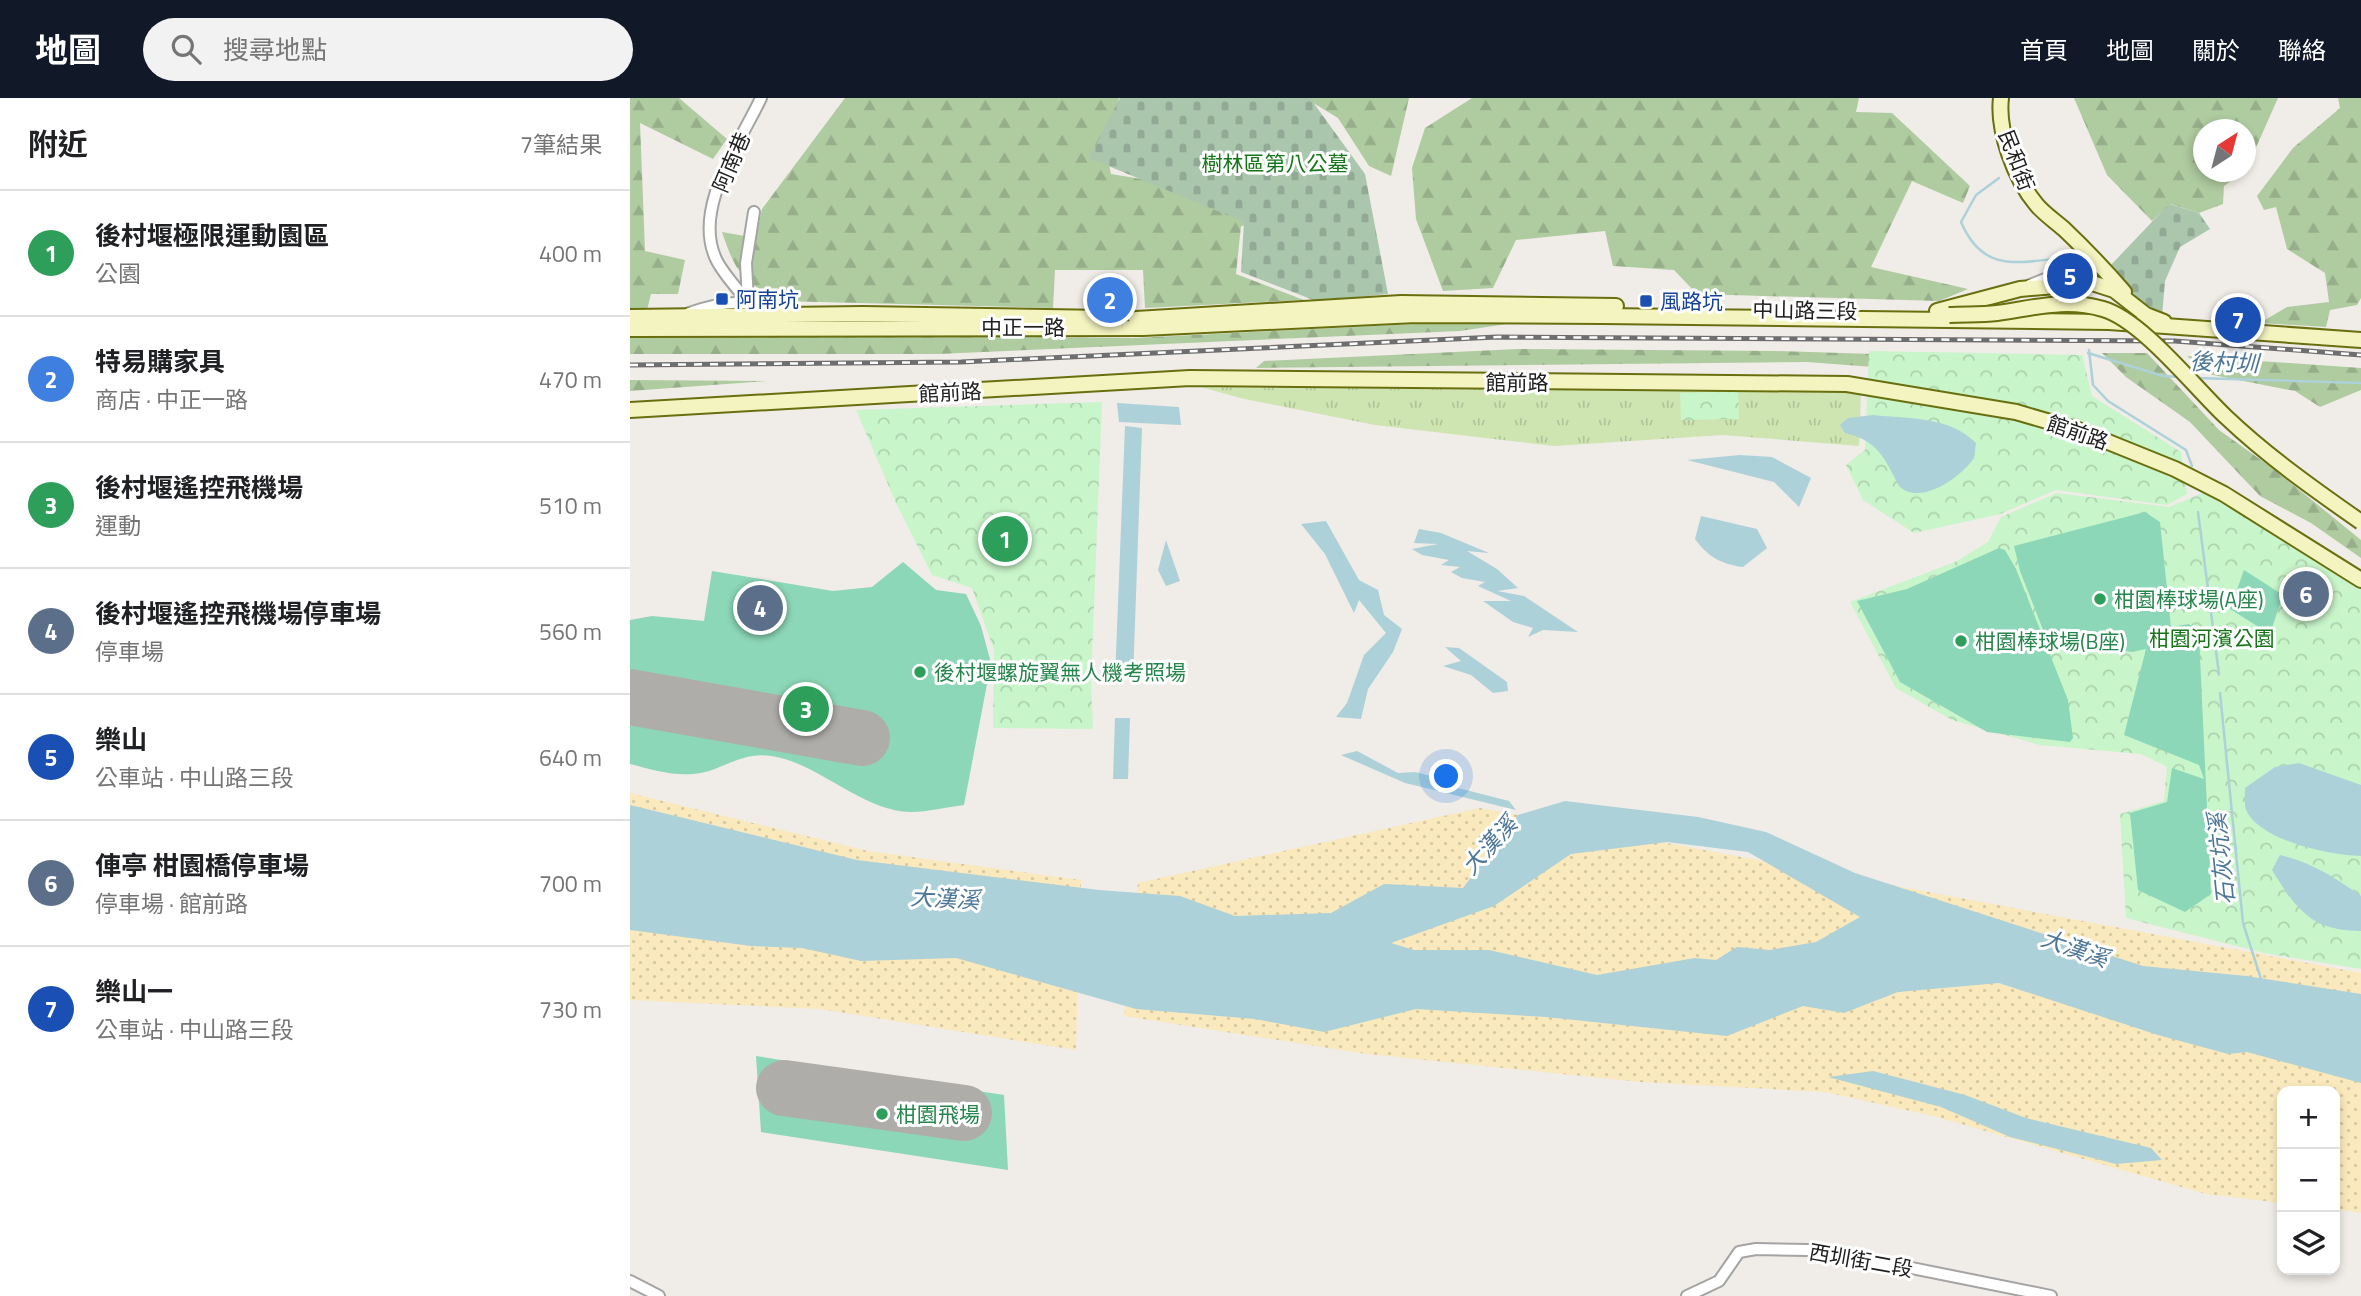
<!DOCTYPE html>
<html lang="zh-TW">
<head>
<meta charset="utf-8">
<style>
  :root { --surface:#fff; --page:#f2f2f2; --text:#202124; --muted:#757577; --line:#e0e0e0; --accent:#111827 }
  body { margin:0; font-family:"Titillium Web","Noto Sans TC",sans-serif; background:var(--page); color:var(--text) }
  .controls { position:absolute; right:21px; bottom:21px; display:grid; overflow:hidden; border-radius:14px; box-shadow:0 4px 10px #0003 }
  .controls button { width:63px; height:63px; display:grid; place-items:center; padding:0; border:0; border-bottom:2px solid var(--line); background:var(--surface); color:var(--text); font:35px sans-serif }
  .compass { position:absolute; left:1563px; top:21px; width:63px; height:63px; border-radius:50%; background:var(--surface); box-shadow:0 4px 10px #0003; rotate:36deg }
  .you { position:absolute; left:817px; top:679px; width:24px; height:24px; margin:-18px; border:5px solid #fff; border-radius:50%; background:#1a73e8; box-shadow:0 0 0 10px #1a73e833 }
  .badge { display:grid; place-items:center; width:46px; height:46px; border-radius:50%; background:var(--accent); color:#fff; font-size:23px; font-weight:700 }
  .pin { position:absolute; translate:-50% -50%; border:4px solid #fff; box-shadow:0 2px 7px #0006 }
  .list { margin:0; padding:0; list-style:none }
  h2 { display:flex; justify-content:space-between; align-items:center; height:91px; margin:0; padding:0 28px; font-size:30px }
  h2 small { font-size:23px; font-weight:400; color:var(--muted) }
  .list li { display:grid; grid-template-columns:46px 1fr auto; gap:21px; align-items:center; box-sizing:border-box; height:126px; padding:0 28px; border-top:2px solid var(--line) }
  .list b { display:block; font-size:26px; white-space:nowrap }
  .list p { margin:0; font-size:23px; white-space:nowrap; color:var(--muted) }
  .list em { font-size:23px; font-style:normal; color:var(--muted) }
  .icon { flex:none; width:38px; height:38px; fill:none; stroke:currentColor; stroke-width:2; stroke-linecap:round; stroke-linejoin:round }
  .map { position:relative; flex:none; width:1731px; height:1198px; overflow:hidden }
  header { display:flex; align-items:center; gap:42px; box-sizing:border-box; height:98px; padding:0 35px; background:var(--accent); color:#fff }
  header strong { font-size:33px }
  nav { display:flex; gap:38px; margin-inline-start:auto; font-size:24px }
  .search { width:490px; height:63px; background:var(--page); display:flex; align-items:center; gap:18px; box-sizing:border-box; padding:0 24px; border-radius:38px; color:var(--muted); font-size:26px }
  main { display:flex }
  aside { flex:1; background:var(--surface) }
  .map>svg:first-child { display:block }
  .grass { fill:url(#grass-tufts) }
  .forest { fill:url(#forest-firs) }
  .sand { fill:url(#sand-dots) }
  .cemetery { fill:url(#cemetery-stones) }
  .park { fill:url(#park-crowns) }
  .pitch { fill:#8cd7b7 }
  .water { fill:#acd1d9; fill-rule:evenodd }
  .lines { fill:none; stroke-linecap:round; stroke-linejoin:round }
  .stream { stroke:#acd1d9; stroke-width:2.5 }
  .runway { stroke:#afadaa; stroke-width:56 }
  .street-casing { stroke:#a4a4a4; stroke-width:14 }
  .secondary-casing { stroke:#696f0f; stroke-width:18 }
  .street { stroke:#fff; stroke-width:10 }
  .secondary { stroke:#f4f4c1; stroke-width:14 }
  .rail-casing { stroke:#6e6e6e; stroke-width:5 }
  .rail { stroke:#fff; stroke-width:2.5; stroke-dasharray:8; stroke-linecap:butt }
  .secondary-bridge-casing { stroke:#696f0f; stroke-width:18; stroke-linecap:butt }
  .secondary-bridge { stroke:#f4f4c1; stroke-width:14 }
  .transit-dot { fill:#1a4fb4; stroke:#fff; stroke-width:2.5 }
  .leisure-dot { fill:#2e9e5b; stroke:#fff; stroke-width:2.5 }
  .labels { text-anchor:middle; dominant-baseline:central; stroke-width:6; stroke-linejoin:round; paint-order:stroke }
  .street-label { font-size:21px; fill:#202020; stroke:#fff }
  .park-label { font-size:21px; fill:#167619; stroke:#fff }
  .transit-label { font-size:21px; fill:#164399; stroke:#fff; text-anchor:start }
  .leisure-label { font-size:21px; fill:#27864d; stroke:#fff; text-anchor:start }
  .water-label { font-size:23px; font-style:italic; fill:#4d7799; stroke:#fff }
</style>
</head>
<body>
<header>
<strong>地圖</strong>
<div class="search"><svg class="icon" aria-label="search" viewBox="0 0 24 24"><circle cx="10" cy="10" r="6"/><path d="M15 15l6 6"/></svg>搜尋地點</div>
<nav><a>首頁</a><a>地圖</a><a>關於</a><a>聯絡</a></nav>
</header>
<main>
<aside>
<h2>附近<small>7筆結果</small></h2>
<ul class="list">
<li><span class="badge" style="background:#2e9e5b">1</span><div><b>後村堰極限運動園區</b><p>公園</p></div><em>400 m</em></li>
<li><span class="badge" style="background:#3f7fe0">2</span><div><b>特易購家具</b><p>商店 · 中正一路</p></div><em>470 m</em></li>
<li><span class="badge" style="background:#2e9e5b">3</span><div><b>後村堰遙控飛機場</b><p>運動</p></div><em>510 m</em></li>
<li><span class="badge" style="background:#5c6f8a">4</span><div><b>後村堰遙控飛機場停車場</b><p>停車場</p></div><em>560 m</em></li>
<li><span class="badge" style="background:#1a4fb4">5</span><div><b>樂山</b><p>公車站 · 中山路三段</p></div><em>640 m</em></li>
<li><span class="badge" style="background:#5c6f8a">6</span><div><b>俥亭 柑園橋停車場</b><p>停車場 · 館前路</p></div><em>700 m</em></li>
<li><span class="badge" style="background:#1a4fb4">7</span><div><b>樂山一</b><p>公車站 · 中山路三段</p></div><em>730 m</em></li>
</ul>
</aside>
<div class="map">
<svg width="1731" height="1198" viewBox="0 0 1731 1198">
  <defs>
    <pattern id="grass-tufts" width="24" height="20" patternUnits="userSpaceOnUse" patternTransform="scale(1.75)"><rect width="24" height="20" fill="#cee5b2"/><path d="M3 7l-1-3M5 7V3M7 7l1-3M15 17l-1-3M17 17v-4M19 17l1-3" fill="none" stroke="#b1c499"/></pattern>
    <pattern id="forest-firs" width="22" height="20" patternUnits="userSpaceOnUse" patternTransform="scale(1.75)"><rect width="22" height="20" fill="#afcba0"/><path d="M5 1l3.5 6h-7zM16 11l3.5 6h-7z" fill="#96ae8a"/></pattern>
    <pattern id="sand-dots" width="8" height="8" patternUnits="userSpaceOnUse" patternTransform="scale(1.75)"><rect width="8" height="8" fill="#f9e9bc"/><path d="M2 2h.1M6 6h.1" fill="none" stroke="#d5c8a1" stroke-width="1.8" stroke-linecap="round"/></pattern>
    <pattern id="cemetery-stones" width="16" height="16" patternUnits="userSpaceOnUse" patternTransform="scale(1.75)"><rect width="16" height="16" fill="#aac6ad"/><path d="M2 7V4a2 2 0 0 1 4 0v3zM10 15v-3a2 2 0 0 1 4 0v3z" fill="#92aa95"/></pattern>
    <pattern id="park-crowns" width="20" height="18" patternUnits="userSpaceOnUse" patternTransform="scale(1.75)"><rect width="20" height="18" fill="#c9f5ca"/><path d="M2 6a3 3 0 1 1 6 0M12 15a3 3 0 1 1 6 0" fill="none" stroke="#acd2ad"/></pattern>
  </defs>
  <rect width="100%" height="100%" fill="#f0ece7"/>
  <polygon class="grass" points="571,289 1231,294 1229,348 1093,337 924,348 745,327 610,300"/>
  <g class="forest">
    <polygon points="0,0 49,0 97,41 83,61 10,25 15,153 55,162 48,196 21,196 17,212 0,210"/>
    <path d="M215 0H489L476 52 481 76 523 83 640 125 611 128 606 176 674 202 515 210 513 172H425L423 210 149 203C111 181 106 175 92 134L126 140 132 111Z"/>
    <polygon points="675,0 779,0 761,78 739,68 708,20"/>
    <polygon points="842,0 1229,0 1226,14 1262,15 1340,88 1333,105 1282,83 1241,169 1338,191 1309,203 1067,196 1044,172 983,168 975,133 886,142 863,190 813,193 786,121 782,70 795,30"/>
    <polygon points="1444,0 1648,0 1616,72 1616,32 1574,32 1574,74 1615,74 1594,88 1593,106 1569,115 1540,106 1522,123 1477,77"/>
    <polygon points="1708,0 1731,0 1731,200 1727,207 1700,212 1696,229 1630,225 1657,209 1699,204 1695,175 1657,151 1646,109 1634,112 1627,98 1663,50 1710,10"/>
    <polygon points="825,224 877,226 830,233 308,256 0,256 0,240 125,237 504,240"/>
    <polygon points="888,251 1145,253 1370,260 1310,274 1177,264 626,270 634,263"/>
    <polygon points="1472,255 1517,255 1589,332 1645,372 1731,442 1731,460 1681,425 1630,398 1560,324 1496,279"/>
    <polygon points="1557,258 1731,270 1731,292 1690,309 1665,293 1578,276"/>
    <polygon points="0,282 137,283 0,293"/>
  </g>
  <g class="sand">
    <polygon points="0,695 238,753 451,782 446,952 190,911 0,902"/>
    <polygon points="850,710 1731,875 1731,1115 1705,1111 1705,993 1652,993 1652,1105 1576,1096 1303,1018 1195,994 1011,984 737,956 494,918 508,785"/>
  </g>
  <g class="cemetery">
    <polygon points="490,0 680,0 735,76 758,196 686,203 611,174 614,124 459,60"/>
    <polygon points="1539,106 1569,115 1580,131 1550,149 1535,183 1532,218 1512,206 1480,168"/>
  </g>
  <g class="park">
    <polygon points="1465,170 1481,185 1454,179 1425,183"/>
    <polygon points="1239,253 1452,257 1462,298 1551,354 1557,396 1537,407 1426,392 1370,416 1284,435 1233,402 1216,367 1235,352"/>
    <polygon points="1108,293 1109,321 1051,322 1050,295"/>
    <polygon points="472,304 461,584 463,631 363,630 364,552 342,490 302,477 266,405 226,312"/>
    <polygon points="1594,386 1731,475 1731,871 1634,855 1496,820 1490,716 1534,703 1537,669 1511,656 1410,647 1322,622 1266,590 1220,504 1325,464 1358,444 1371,419 1427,395 1539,409"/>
  </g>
  <g class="pitch">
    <polygon points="1515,414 1530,424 1541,529 1559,526 1569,537 1581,796 1555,814 1508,792 1500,715 1537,704 1542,670 1574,681 1569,667 1494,637 1516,551 1502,554 1417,542 1390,473 1384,448"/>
    <polygon points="1369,450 1375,452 1386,471 1438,602 1443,640 1440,644 1357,634 1270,584 1227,503 1277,491"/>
    <path d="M273 464 306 492 336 496 351 528 361 565 334 707C317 709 298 714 280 714 232 713 187 664 141 658 117 654 100 666 79 673 52 681 27 673 0 666V522L22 518 74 523 82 473 203 493 242 489Z"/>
    <polygon points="1614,472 1653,497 1640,536 1600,511"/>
    <polygon points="126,958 374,997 378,1072 131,1034"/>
  </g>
  <g class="water">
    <polygon points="487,305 549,309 551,327 489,324"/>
    <path d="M1243 317C1279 321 1319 318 1346 345L1344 360C1332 378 1292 408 1270 389 1267 386 1265 379 1262 375 1251 352 1240 341 1215 335L1210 327 1218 320Z"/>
    <polygon points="495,328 512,330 503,581 485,581"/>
    <polygon points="1110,357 1142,359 1181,380 1169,409 1144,384 1057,362"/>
    <path d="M1071 418 1127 431 1137 450 1113 469C1091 466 1078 459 1065 441Z"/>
    <polygon points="696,423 729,482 748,492 754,517 772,531 763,554 738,591 731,621 706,619 717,605 734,557 756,535 729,502 724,515 695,456 671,426"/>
    <polygon points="789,431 811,435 859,455 837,453 867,471 888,490 867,493 894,498 948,534 913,532 898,539 903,530 883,524 853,503 881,503 848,488 855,484 832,480 821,474 830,469 811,467 819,462 792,457 782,451 808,446 784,445"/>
    <polygon points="536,442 550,483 536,488 528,472"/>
    <polygon points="815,549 829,550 877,584 878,593 863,595 841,577 813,568 831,563"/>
    <polygon points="485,620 500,620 498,681 483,681"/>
    <polygon points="727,653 768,675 785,674 805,679 828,690 879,703 886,712 775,685 711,657"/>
    <path d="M1669 665 1731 687V758C1700 757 1630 743 1616 712 1614 707 1615 696 1615 690L1645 669Z"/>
    <path d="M935 703 1068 719 1136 734 1225 775 1513 868 1616 878 1731 896V985L1617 954 1598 956 1528 937 1369 885 1268 894 1214 915 1173 908 1097 938 916 919 786 911 694 934 625 921 506 911 326 860 231 863 172 850 121 848 0 832V707L227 762 469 792 550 798 605 818 701 815 754 786 833 790 888 717ZM1037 744 1118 754 1230 819 1186 844 1140 852 1107 849 1086 862 1065 860 967 877 859 852H784L761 845 864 808 941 756Z"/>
    <path d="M1650 757C1682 765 1704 779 1731 798V833C1681 833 1667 812 1642 772Z"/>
    <polygon points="1243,973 1335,997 1396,1020 1521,1050 1532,1062 1486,1066 1380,1039 1311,1009 1198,979"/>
  </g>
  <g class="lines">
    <g class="stream">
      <path d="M1369 80 1346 97 1331 124C1355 180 1394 162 1444 159"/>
      <polyline points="1459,252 1463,287 1478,303 1556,352 1562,368"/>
      <polyline points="1458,255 1533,278 1550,279"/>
      <polyline points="1567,280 1731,285"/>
      <polyline points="1568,414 1589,576"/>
      <polyline points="1590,595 1613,825 1631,881"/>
    </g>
    <g class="runway">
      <polyline points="0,599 232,640"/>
      <polyline points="154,990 334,1015"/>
    </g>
    <g class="street-casing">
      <g id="street">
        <polyline points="1400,187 1466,161"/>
        <path d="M118 204C107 190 93 176 86 161 62 110 111 43 131 0"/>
        <polyline points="118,204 116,165 124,114"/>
        <path d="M59 215C96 202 115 201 151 215"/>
        <polyline points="0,1183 29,1198"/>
        <polyline points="1057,1198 1089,1183 1109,1154 1126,1151 1177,1152 1207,1155 1421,1198"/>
      </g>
    </g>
    <g class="secondary-casing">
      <g id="secondary">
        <path d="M1371 0C1367 33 1385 81 1406 106 1413 115 1425 123 1434 131 1455 151 1475 172 1494 194"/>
        <polyline points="1307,213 1390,191 1462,185 1484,192 1516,217 1534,224"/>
        <polyline points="0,219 233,216 476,220"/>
        <polyline points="506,221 771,205 986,208"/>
        <polyline points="0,231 513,230 786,217 972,218 1479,224 1731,242"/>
        <polyline points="0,312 560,280 1217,286 1386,314 1451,333 1545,371 1594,396 1731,482"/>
      </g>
    </g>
    <use href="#street" class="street"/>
    <use href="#secondary" class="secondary"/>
    <g class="rail-casing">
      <polyline id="rail" points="0,267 331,264 867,239 1545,243 1731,257"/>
    </g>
    <use href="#rail" class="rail"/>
    <g class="secondary-bridge-casing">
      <path id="secondary-bridge" d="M1319 217C1335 216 1351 217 1367 215 1404 210 1435 200 1473 211 1512 222 1565 290 1596 319 1637 358 1685 392 1731 424"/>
    </g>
    <use href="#secondary-bridge" class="secondary-bridge"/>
  </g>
  <g class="transit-dot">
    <rect x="85" y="194" width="14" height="14" rx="3.5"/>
    <rect x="1009" y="196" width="14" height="14" rx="3.5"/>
  </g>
  <g class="leisure-dot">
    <circle cx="1470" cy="501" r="7"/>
    <circle cx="1331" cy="543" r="7"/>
    <circle cx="290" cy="574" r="7"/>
    <circle cx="252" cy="1016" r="7"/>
  </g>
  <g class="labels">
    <g class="street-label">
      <text transform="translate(1387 62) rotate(69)">民和街</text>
      <text transform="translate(101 64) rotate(-67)">阿南巷</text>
      <text transform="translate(1175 212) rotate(1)">中山路三段</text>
      <text x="393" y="229">中正一路</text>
      <text x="887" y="284">館前路</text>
      <text transform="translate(320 294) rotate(-3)">館前路</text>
      <text transform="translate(1448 334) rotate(19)">館前路</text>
      <text transform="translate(1231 1162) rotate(10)">西圳街二段</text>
    </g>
    <g class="park-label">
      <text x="645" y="65">樹林區第八公墓</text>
      <text x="1582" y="540">柑園河濱公園</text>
    </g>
    <g class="transit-label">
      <text x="106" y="201">阿南坑</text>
      <text x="1030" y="203">風路坑</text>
    </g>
    <g class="leisure-label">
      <text x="1484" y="501">柑園棒球場(A座)</text>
      <text x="1345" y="543">柑園棒球場(B座)</text>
      <text x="304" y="574">後村堰螺旋翼無人機考照場</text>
      <text x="266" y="1016">柑園飛場</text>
    </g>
    <g class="water-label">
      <text transform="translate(1594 264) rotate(2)">後村圳</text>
      <text transform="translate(859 747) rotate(-48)">大漢溪</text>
      <text transform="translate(1591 761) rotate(-96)">石灰坑溪</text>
      <text transform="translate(315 800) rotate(3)">大漢溪</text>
      <text transform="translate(1445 850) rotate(19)">大漢溪</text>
    </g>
  </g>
</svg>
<div class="controls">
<button>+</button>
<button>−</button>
<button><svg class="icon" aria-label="layers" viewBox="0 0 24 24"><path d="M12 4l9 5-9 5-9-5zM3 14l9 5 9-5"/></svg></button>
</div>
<svg class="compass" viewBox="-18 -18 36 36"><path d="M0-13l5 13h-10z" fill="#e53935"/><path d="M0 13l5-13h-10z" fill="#757577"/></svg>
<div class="you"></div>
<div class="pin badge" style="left:375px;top:441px;background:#2e9e5b">1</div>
<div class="pin badge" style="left:480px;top:202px;background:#3f7fe0">2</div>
<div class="pin badge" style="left:176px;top:611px;background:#2e9e5b">3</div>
<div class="pin badge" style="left:130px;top:510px;background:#5c6f8a">4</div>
<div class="pin badge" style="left:1440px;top:178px;background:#1a4fb4">5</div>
<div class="pin badge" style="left:1676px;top:496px;background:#5c6f8a">6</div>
<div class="pin badge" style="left:1608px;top:222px;background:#1a4fb4">7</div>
</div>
</main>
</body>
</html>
